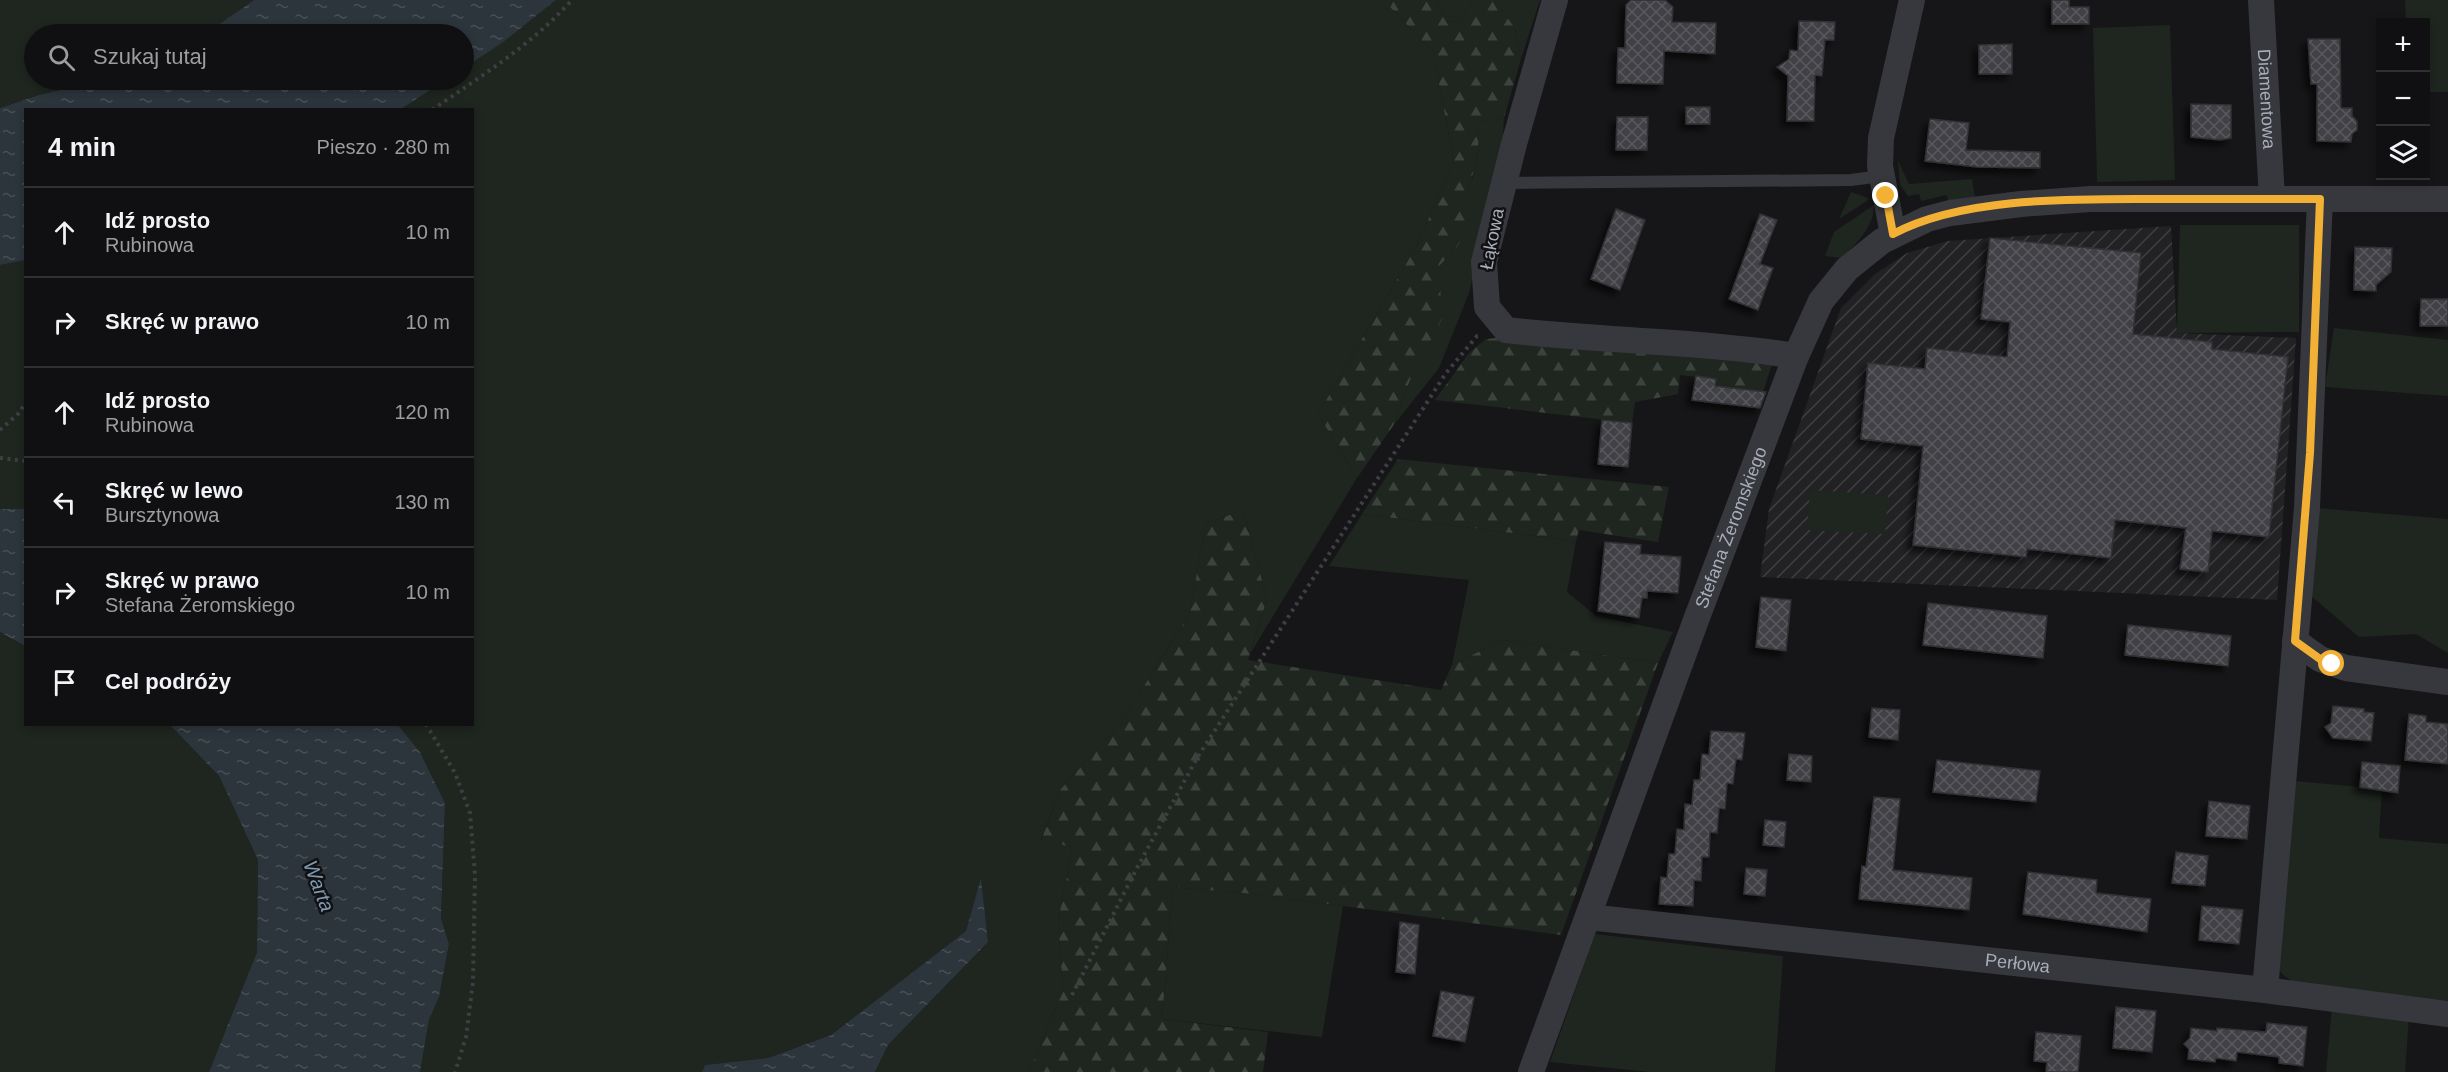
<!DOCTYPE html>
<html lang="pl">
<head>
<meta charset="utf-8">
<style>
  :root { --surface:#101012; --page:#19191b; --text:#f1f3f6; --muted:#9c9d9f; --line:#303032 }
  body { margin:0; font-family:Arial,sans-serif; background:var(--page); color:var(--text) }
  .controls { position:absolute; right:18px; top:18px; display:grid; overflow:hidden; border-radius:0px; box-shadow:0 3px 9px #0003 }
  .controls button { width:54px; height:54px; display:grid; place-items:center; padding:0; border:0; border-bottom:2px solid var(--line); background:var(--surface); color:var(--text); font:30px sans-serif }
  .stop { position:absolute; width:18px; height:18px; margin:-14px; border:4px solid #f2b134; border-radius:50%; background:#fff }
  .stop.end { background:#f2b134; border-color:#fff; box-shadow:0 2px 6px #0008 }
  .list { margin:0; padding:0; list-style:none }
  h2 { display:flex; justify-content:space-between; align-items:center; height:78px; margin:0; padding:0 24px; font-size:26px }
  h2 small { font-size:20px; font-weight:400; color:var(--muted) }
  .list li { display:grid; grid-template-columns:39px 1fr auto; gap:18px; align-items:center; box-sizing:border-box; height:90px; padding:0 24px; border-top:2px solid var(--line) }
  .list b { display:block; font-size:22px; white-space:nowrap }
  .list p { margin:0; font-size:20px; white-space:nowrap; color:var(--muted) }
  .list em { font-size:20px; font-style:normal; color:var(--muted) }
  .icon { flex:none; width:33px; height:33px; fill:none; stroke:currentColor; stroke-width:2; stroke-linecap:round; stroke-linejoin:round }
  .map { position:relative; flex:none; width:2448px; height:1072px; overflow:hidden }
  .search { position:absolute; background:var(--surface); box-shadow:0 3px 9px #0003; left:24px; top:24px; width:450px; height:66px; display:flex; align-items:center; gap:15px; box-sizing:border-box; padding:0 21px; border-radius:33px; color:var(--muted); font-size:22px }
  .panel { position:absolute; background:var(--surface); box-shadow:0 3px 9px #0003; left:24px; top:108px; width:450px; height:618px; border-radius:0px }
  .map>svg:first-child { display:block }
  .industrial { fill:url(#industrial-furrows) }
  .grass { fill:#1e261f }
  .forest { fill:url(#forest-firs) }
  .water { fill:url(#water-ripples) }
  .building { fill:url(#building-cross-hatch); stroke:#303034; stroke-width:1.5; filter:url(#shadow) }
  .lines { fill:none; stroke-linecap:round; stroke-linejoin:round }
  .path { stroke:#3d3f44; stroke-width:4; stroke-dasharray:3 4.5; stroke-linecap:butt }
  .lane { stroke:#37383d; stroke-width:12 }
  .street { stroke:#37383d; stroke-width:26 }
  .route { stroke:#f2b134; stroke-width:8 }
  .labels { text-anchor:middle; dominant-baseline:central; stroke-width:5; stroke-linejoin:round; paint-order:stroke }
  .street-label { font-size:18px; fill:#a8adb8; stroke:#111113 }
  .water-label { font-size:20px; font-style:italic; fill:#7f9bb3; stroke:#111113 }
</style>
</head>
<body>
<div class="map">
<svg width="2448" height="1072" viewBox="0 0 2448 1072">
  <defs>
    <pattern id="industrial-furrows" width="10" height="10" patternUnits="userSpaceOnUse" patternTransform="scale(1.5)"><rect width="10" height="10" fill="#222225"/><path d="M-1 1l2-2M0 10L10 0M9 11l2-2" fill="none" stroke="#3f3f43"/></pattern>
    <pattern id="forest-firs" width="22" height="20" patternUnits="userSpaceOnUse" patternTransform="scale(1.5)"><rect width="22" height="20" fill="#1e261f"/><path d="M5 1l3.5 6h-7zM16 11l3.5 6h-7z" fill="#3c433d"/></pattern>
    <pattern id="water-ripples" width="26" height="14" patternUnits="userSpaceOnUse" patternTransform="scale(1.5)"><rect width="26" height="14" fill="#2c353c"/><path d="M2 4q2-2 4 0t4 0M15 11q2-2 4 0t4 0" fill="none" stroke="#485056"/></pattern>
    <pattern id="building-cross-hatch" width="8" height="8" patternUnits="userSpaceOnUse" patternTransform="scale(1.5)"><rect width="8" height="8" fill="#404145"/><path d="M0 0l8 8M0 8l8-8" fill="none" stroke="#595a5e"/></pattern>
    <filter id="shadow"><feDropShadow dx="-5.5" dy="5.5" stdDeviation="3" flood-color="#0009"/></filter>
  </defs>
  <rect width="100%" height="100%" fill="#161618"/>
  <polygon class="industrial" points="2171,226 2177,333 2296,338 2277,600 1760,577 1769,509 1841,308 1875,274 1907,253 1948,241"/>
  <g class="grass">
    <polygon points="0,0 254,0 205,34 34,34 34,80 102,80 39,95 0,108"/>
    <polygon points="556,0 1392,0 1390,7 1433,52 1454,162 1416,247 1318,414 1357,478 1250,654 1267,599 1243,510 1206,524 1189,615 1120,724 1060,790 1041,840 1073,847 1058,921 1063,991 1029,1072 875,1072 888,1045 988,942 981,880 966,931 831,1035 768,1058 706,1065 702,1072 420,1072 429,1020 439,997 449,944 441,918 445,803 420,752 398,725 472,724 472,110 401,109 446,80 464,80 464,68 502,43"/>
    <polygon points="1436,0 1474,0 1458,22 1446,21"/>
    <polygon points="1494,0 1540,0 1521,59 1515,28"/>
    <polygon points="2405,0 2448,0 2448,92 2426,92 2426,22 2406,22"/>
    <polygon points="2170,25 2175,180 2097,182 2093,28"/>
    <polygon points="1504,118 1502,153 1469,293 1439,368 1393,426 1412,375 1439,289 1439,265 1457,247 1478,153 1479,123"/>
    <polygon points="1898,161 1909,184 1972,179 1975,197 1948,202 1947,195 1921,201 1919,194 1908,196 1900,185"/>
    <polygon points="1851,192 1868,198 1867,201 1839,219"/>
    <path d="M1874 205C1873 229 1857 242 1842 258L1825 256 1834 232Z"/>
    <polygon points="2180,225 2299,225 2299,332 2177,333"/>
    <polygon points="25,260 25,509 0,509 0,265"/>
    <polygon points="2334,328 2448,340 2448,396 2325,387"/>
    <polygon points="1810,490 1888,495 1885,534 1807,530"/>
    <polygon points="2316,508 2448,519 2448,653 2416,634 2359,637 2309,594"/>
    <polygon points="1362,514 1576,541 1567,592 1596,616 1673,632 1658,663 1502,640 1452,665 1469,580 1329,566"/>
    <polygon points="0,632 25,646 26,724 170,725 219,776 258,860 257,952 209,1072 0,1072"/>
    <polygon points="2294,781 2382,789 2379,838 2448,844 2448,1001 2294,983 2281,973 2275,957"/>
    <polygon points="1173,887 1253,894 1343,906 1322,1037 1162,1019"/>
    <polygon points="1595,934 1783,956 1775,1072 1650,1072 1550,1062"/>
    <polygon points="2332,1007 2409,1017 2405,1072 2326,1072"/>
  </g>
  <g class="forest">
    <polygon points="1392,0 1436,0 1446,21 1458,22 1474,0 1494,0 1515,28 1521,59 1504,118 1479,123 1478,153 1472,178 1468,227 1457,247 1439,266 1442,319 1412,375 1393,426 1357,478 1318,414 1416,247 1454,162 1433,52 1390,7"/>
    <polygon points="1507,337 1773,361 1763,392 1715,386 1716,379 1680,375 1678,394 1635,402 1632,423 1435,400 1469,353 1486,339"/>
    <polygon points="1398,459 1669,487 1658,542 1579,530 1576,541 1362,514"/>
    <polygon points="1243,510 1267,599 1248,660 1441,690 1452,665 1502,640 1658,663 1561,935 1253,894 1173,887 1162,1019 1268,1032 1263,1072 1029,1072 1063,991 1058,921 1073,847 1041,841 1060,790 1120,724 1189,615 1206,524"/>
  </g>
  <g class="water">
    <polygon points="254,0 556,0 502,43 464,68 464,34 205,34"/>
    <polygon points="102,80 446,80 401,109 26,110 25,260 0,265 0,108 39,95"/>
    <polygon points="0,509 25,509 25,646 0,632"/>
    <polygon points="170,725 398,725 420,752 445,803 441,918 449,944 439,997 429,1020 420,1072 209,1072 257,952 258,860 219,776"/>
    <polygon points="981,878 988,942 888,1045 875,1072 702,1072 705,1065 768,1058 831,1035 966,931"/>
  </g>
  <g class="building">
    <polygon points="1631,0 1665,0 1673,7 1672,22 1716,23 1715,54 1664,51 1663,84 1617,83 1618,48 1625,48 1626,5"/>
    <polygon points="2052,0 2069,0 2069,7 2089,7 2089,24 2052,24"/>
    <polygon points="1799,21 1835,22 1834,40 1825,40 1822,76 1815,75 1814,121 1787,121 1788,76 1777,67 1789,59 1790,50 1798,51"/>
    <polygon points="2308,39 2340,39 2341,108 2352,108 2352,116 2357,121 2357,130 2352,134 2351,142 2317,141 2317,84 2311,84"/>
    <polygon points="2012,44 2012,74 1979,74 1979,45"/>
    <polygon points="2191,104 2231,105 2231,138 2220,140 2191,137"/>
    <rect x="1686" y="107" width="24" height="17"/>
    <polygon points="1617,117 1648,117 1647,150 1616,150"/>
    <polygon points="1930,119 1969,123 1966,150 2040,152 2040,168 1977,167 1925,161"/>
    <polygon points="1616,209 1645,220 1620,290 1591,279"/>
    <polygon points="1760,214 1777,220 1760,264 1773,268 1758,310 1729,299"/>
    <polygon points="1990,238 2141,253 2133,334 2212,342 2212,349 2288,357 2269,537 2212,531 2208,572 2180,569 2186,528 2115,520 2111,558 2027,549 2026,557 1913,545 1923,446 1861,439 1868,363 1925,369 1927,348 2007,357 2010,322 1981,319"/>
    <polygon points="2355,247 2392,248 2391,272 2376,285 2376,291 2354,290"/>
    <polygon points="2421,299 2448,299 2448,326 2420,326"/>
    <polygon points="1696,376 1716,379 1715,386 1766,392 1760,408 1692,400"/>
    <polygon points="1602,420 1632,423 1628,467 1598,464"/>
    <polygon points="1605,542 1641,545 1640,554 1681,557 1678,593 1647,591 1647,598 1642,598 1639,618 1598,611"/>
    <polygon points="1761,597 1791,600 1786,651 1756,647"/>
    <polygon points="1928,603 2047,616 2043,658 1923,645"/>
    <polygon points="2128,625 2231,636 2228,666 2125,655"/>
    <polygon points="2333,706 2364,709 2364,712 2374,713 2371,741 2333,738 2325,727 2331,723"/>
    <polygon points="1872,708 1900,710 1898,740 1869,737"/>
    <polygon points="2409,714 2426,716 2426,722 2448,724 2448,764 2405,760"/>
    <polygon points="1711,731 1745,733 1742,760 1736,759 1733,784 1727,783 1725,809 1719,808 1717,833 1710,832 1709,857 1702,857 1701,881 1694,880 1693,906 1659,904 1661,877 1667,878 1669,854 1675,854 1677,829 1684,830 1685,804 1692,805 1694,780 1700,780 1702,754 1709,755"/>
    <polygon points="1789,754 1812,756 1811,782 1787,780"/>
    <polygon points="1937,760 2040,771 2036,802 1933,792"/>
    <polygon points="2362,762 2400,766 2398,793 2360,787"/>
    <polygon points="1874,797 1900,799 1893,870 1972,878 1969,910 1859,899 1862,866 1866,867"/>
    <polygon points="2209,801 2250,806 2247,839 2206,836"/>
    <polygon points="1765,820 1786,822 1784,847 1763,845"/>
    <polygon points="2176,852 2208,856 2205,886 2172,883"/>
    <polygon points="1746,868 1767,870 1765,896 1744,894"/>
    <polygon points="2028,872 2097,880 2096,893 2151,899 2147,932 2023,914"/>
    <polygon points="2202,906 2243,910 2239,944 2199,940"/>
    <polygon points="1400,922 1419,925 1415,974 1396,972"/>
    <polygon points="1441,991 1474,997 1465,1042 1433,1036"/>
    <polygon points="2116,1007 2156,1011 2152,1052 2113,1048"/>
    <polygon points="2267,1023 2307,1027 2303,1066 2279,1063 2279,1057 2237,1052 2236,1061 2216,1058 2215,1062 2188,1059 2189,1049 2184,1044 2190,1038 2191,1028 2217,1031 2217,1028 2266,1032"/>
    <polygon points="2036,1032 2081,1036 2078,1072 2046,1072 2047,1062 2034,1061"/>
  </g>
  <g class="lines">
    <g class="path">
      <path d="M432 110C484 74 530 46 572 0"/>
      <polyline points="0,430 19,413 26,402"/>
      <polyline points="0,458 26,461"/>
      <polyline points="426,724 455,773 470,813 475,875 473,982 466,1037 455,1072"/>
      <polyline points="1072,995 1137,868 1197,758 1446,373 1477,336 1482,335"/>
    </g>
    <polyline class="lane" points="1504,183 1851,180 1881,176"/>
    <g class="street">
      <path d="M1555 0 1514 144 1484 262 1487 307 1506 330C1603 341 1700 341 1796 356"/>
      <path id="s1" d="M2261 0 2272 199"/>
      <polyline points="1893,234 1880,166 1881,138 1912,0"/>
      <polyline points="2295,641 2320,659 2346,668 2448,682"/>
      <path id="s2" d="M1588 917 2265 990 2448 1014"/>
      <polyline points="2265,990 2307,508 2320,199"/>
      <path id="s3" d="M1531 1072 1696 620 1796 356 1821 301 1847 269 1882 241 1927 219 1950 213 2021 204 2090 199H2448"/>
    </g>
  </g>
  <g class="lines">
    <path class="route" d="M1886 196 1893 234C1962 197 2073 199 2150 199 2207 199 2263 199 2320 199L2310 453 2295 641 2320 659 2332 664"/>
  </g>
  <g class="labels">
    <g class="street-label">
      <text stroke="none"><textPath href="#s1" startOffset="99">Diamentowa</textPath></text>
      <text transform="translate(1492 239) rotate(-79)">Łąkowa</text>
      <text stroke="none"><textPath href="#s3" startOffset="580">Stefana Żeromskiego</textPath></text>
      <text stroke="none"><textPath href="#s2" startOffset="432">Perłowa</textPath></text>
    </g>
    <g class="water-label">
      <text transform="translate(319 886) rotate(69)">Warta</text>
    </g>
  </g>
</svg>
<div class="controls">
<button>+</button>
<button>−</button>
<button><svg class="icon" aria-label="layers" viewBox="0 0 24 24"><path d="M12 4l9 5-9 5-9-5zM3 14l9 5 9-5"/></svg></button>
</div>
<div class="stop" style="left:2332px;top:664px"></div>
<div class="stop end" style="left:1886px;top:196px"></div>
<div class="search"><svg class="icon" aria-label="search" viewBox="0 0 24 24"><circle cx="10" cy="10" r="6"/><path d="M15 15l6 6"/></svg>Szukaj tutaj</div>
<section class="panel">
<h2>4 min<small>Pieszo · 280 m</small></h2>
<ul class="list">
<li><svg class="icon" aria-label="ahead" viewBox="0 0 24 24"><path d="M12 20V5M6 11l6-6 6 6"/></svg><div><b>Idź prosto</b><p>Rubinowa</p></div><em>10 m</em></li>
<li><svg class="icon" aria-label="right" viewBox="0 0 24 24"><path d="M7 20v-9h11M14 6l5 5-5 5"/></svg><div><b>Skręć w prawo</b></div><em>10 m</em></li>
<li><svg class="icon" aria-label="ahead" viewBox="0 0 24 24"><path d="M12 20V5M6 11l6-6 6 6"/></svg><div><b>Idź prosto</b><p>Rubinowa</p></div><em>120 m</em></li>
<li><svg class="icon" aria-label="left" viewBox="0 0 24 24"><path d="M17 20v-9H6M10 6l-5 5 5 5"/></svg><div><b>Skręć w lewo</b><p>Bursztynowa</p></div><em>130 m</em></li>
<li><svg class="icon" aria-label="right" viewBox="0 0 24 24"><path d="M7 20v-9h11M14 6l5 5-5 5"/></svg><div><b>Skręć w prawo</b><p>Stefana Żeromskiego</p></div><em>10 m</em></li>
<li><svg class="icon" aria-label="arrive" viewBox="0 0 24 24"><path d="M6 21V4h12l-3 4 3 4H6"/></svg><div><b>Cel podróży</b></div></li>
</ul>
</section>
</div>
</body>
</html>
